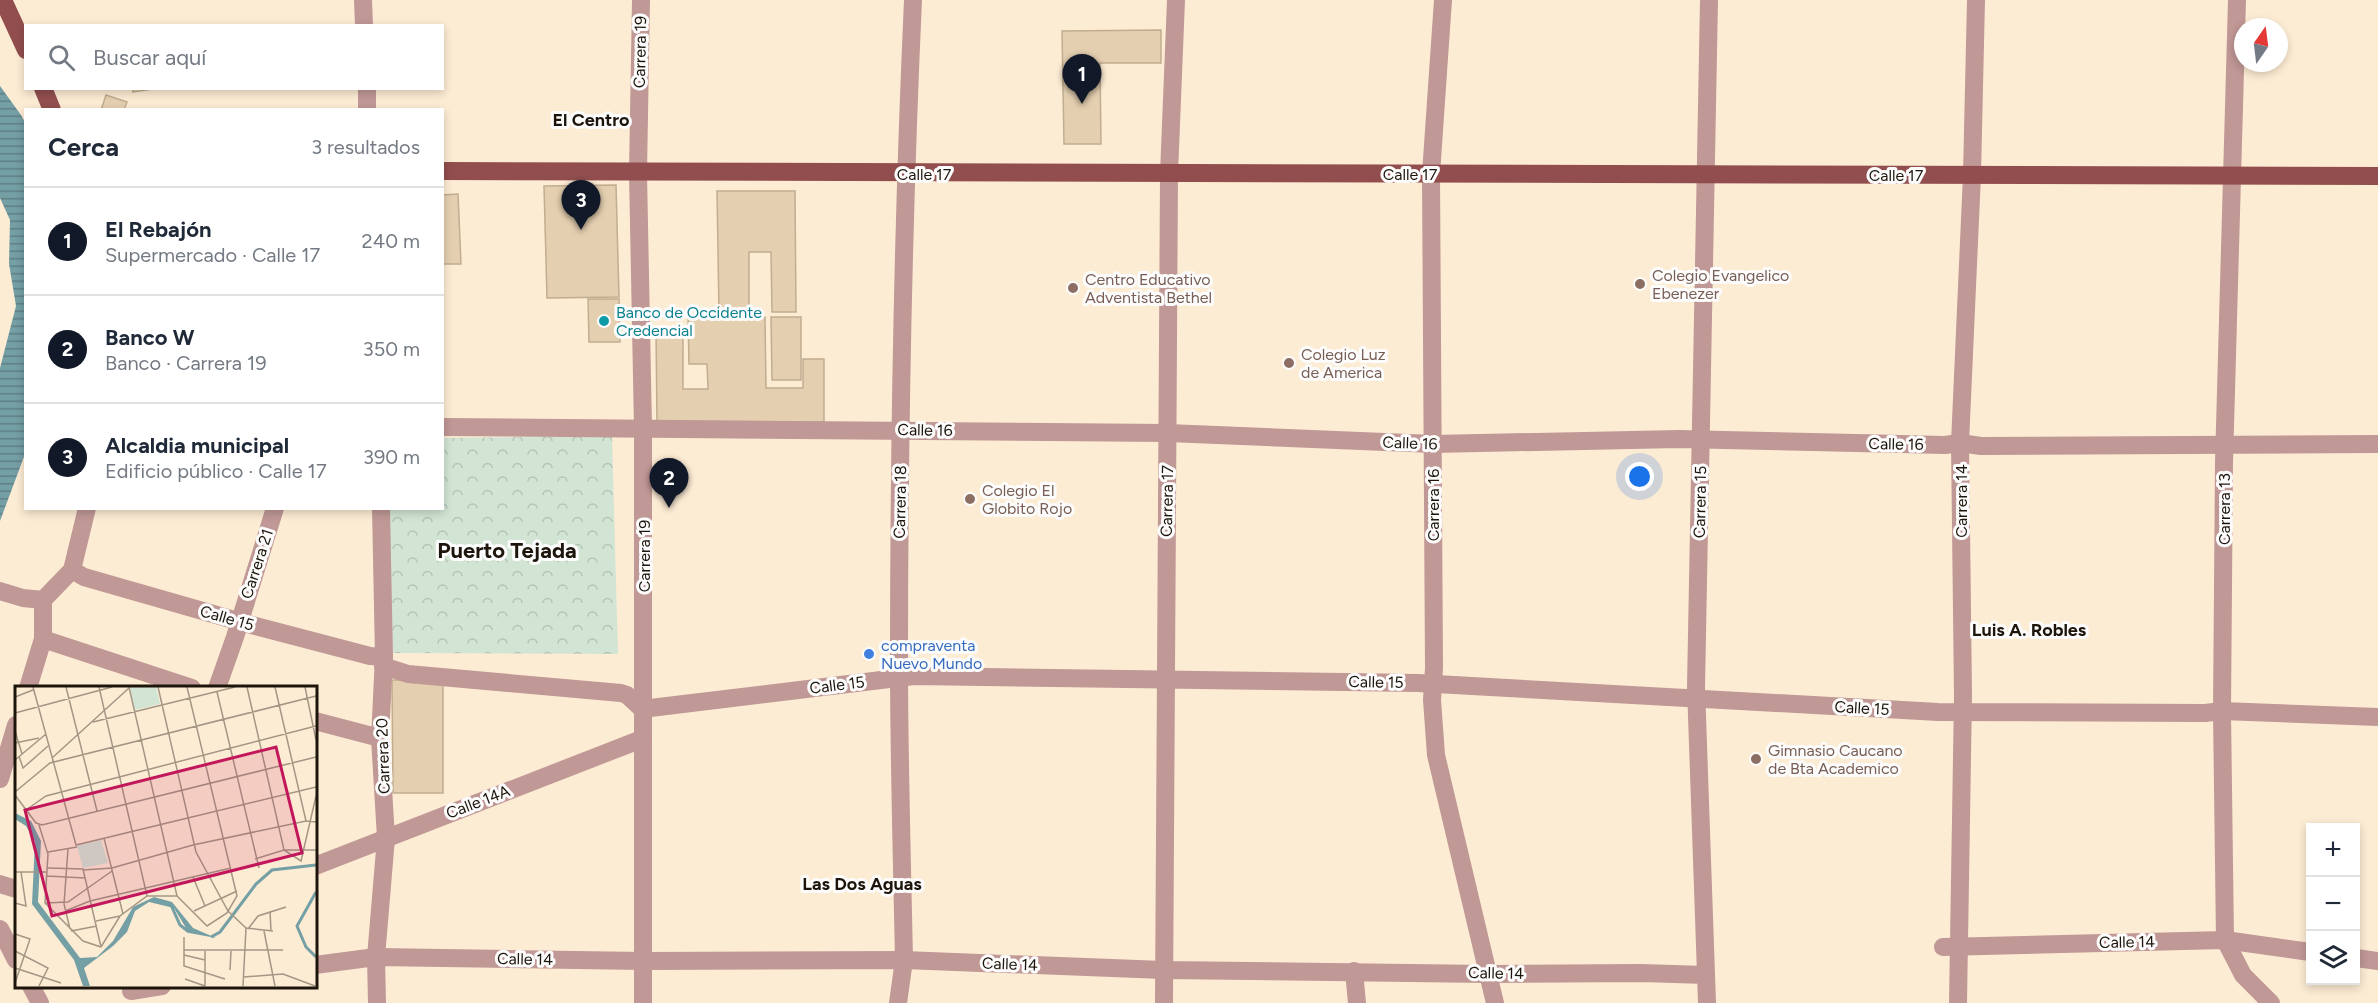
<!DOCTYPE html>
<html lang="es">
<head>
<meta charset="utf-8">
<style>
  :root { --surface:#fff; --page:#f2f2f3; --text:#1f2937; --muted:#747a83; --line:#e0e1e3; --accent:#111827 }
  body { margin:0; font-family:Figtree,sans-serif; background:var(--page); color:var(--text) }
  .controls { position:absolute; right:18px; bottom:18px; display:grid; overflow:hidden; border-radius:0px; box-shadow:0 3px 9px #0003 }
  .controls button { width:54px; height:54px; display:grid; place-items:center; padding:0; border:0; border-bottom:2px solid var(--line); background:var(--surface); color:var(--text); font:30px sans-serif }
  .compass { position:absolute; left:2234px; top:18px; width:54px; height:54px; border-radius:50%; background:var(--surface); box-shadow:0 3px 9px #0003; rotate:14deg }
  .you { position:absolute; left:1640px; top:477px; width:21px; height:21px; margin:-15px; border:4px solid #fff; border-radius:50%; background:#1a73e8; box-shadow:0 0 0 9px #1a73e833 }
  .badge { display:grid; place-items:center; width:39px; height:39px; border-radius:50%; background:var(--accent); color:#fff; font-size:20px; font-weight:700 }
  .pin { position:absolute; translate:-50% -50px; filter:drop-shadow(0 2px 3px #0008) }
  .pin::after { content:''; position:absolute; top:32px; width:21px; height:18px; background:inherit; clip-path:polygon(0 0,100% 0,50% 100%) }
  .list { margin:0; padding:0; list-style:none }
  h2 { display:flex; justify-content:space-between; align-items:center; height:78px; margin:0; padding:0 24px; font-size:26px }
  h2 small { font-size:20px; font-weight:400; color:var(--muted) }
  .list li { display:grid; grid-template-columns:39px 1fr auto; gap:18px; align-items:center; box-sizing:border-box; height:108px; padding:0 24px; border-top:2px solid var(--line) }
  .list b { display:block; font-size:22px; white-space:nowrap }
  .list p { margin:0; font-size:20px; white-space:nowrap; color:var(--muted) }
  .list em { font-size:20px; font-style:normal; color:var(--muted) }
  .icon { flex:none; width:33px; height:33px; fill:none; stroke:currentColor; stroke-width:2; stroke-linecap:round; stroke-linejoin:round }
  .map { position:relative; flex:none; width:2378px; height:1003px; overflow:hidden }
  .search { position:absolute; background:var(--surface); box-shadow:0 3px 9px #0003; left:24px; top:24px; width:420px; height:66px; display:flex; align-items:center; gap:15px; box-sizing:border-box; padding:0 21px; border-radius:0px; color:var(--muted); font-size:22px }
  .panel { position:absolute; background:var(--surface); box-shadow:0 3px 9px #0003; left:24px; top:108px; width:420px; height:402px; border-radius:0px }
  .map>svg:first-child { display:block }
  .park { fill:url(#park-crowns) }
  .water { fill:url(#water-rules) }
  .building { fill:#e4cfb0; stroke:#c1ad90; stroke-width:1.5 }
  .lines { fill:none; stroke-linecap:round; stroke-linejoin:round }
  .minor { stroke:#c09896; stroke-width:18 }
  .major { stroke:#924e4e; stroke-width:18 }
  .education-dot { fill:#8d6e63; stroke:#fcfcfc; stroke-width:2 }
  .culture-dot { fill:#0f9aa8; stroke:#fcfcfc; stroke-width:2 }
  .shop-dot { fill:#3f7fe0; stroke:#fcfcfc; stroke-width:2 }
  .labels { text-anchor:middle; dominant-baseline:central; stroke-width:6; stroke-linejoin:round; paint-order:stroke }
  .street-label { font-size:16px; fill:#1d150b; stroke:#fcfcfc }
  .education-label { font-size:16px; fill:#785e54; stroke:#fcfcfc; text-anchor:start }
  .culture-label { font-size:16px; fill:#0d838f; stroke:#fcfcfc; text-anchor:start }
  .shop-label { font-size:16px; fill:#366cbe; stroke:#fcfcfc; text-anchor:start }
  .neighbourhood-label { font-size:18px; font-weight:bold; fill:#1d150b; stroke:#fcfcfc }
  .district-label { font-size:22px; font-weight:bold; fill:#1d150b; stroke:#fcfcfc }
  .inset-river { fill:none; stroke:#749fa5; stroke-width:3 }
  .inset-road { fill:none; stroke:#a39684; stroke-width:1.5 }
  .view { fill:#c2185b; fill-opacity:0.15; stroke:#c2185b; stroke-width:3 }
  .inset-edge { fill:none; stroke:#1d150b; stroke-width:3 }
</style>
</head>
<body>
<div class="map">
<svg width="2378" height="1003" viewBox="0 0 2378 1003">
  <defs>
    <pattern id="park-crowns" width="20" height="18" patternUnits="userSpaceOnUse" patternTransform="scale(1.5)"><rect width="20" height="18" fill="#d2e5d4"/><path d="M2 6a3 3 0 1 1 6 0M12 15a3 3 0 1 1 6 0" fill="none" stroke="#b4c4b5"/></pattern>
    <pattern id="water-rules" width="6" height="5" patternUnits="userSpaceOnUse" patternTransform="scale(1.5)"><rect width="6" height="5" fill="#749fa5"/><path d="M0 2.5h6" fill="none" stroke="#5f8085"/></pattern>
  </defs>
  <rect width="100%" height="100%" fill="#fdecd4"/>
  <polygon class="park" points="612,436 618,654 389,653 386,509 442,508 443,438"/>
  <polygon class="water" points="0,86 21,115 26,124 25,454 0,521 0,368 16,306 9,264 10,220 0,198"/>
  <g class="building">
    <polygon points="1161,30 1161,63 1100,63 1101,144 1064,144 1062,31"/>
    <polygon points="132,88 160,88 133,92"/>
    <polygon points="106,95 127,102 124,110 101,110"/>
    <polygon points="616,185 619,297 547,298 544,186"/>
    <polygon points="717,191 795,191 796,312 772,312 771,252 749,252 749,312 719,313"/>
    <polygon points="458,194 461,264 442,264 442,195"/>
    <polygon points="588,299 619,299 620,342 589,342"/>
    <polygon points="688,317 765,317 766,388 803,388 803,359 824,359 824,422 657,423 656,331 683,331 683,389 708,389 707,364 689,364"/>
    <polygon points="771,317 801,317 801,380 772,380"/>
    <polygon points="392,680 443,680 443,793 393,793"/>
  </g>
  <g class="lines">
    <g class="minor">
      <polyline points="363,0 364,26"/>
      <polyline points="641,0 638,173 643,428 643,1003"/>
      <polyline points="1443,0 1431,174 1434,668 1432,700 1436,755 1495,1003"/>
      <polyline points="2237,0 2224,462 2222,711 2225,940 2243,975 2271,1003"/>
      <polyline points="367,88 367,110"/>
      <polyline points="442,427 1168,433 1433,444 1679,439 1945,445 1960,443 1981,446 2378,444"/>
      <polyline points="72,570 84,577 248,624 370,656 384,657"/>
      <polyline points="0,591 23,598 43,600"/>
      <polyline points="43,639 192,688"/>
      <polyline points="383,666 408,674 621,693 627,695 642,709 914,676 1418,683 1938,712 2205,713 2222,711 2378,717"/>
      <polyline points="28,688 43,639 43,600 72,570 87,508"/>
      <polyline points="217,688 235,637 275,508"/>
      <polyline points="315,721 380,738"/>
      <polyline points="0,779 16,725"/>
      <polyline points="315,866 642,739"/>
      <polyline points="0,884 16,889"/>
      <polyline points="0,929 16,960"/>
      <polyline points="1943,947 2225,940 2310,952"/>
      <polyline points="2356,958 2378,961"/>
      <polyline points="315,965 376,957 644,961 904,960 1163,970 1488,974 1641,973 1706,975"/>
      <polyline points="1354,971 1357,1003"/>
      <polyline points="31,986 40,1003"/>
      <polyline points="131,991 162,986"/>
      <polyline points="377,1003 376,957 386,838 380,738 384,657 381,508"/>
      <path d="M898 1003 904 960C902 860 899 760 899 661 899 440 903 220 913 0"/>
      <polyline points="1164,1003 1169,174 1176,0"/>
      <polyline points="1707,1003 1696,687 1709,0"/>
      <polyline points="1958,1003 1963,696 1960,443 1972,175 1976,0"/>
    </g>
    <g class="major">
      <polyline points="3,0 26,50"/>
      <polyline points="43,88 52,110"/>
      <polyline points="442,171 2378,176"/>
    </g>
  </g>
  <g class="education-dot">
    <circle cx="1640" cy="284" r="6"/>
    <circle cx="1073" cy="288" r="6"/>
    <circle cx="1289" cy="363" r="6"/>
    <circle cx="970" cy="499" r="6"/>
    <circle cx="1756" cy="759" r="6"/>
  </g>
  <circle class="culture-dot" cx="604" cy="321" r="6"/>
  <circle class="shop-dot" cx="869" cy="654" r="6"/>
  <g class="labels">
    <g class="street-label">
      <text transform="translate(640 52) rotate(-89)">Carrera 19</text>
      <text x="924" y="174">Calle 17</text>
      <text x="1410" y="174">Calle 17</text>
      <text x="1896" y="175">Calle 17</text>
      <text transform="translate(925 430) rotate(1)">Calle 16</text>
      <text transform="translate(1410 443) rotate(2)">Calle 16</text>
      <text transform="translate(1896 444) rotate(1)">Calle 16</text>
      <text transform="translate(1167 501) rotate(-89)">Carrera 17</text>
      <text transform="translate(1961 501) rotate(-90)">Carrera 14</text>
      <text transform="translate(900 502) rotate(-89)">Carrera 18</text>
      <text transform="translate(1700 502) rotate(-89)">Carrera 15</text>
      <text transform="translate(1433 505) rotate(-90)">Carrera 16</text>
      <text transform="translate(2224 509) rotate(-90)">Carrera 13</text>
      <text transform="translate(644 556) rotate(-90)">Carrera 19</text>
      <text transform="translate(257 564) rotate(-72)">Carrera 21</text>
      <text transform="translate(227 618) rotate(16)">Calle 15</text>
      <text transform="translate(1376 682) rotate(1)">Calle 15</text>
      <text transform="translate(837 685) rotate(-7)">Calle 15</text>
      <text transform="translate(1862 708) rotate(3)">Calle 15</text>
      <text transform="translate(383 756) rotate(-92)">Carrera 20</text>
      <text transform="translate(478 802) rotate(-21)">Calle 14A</text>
      <text transform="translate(2127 942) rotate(-1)">Calle 14</text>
      <text transform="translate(525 959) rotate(1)">Calle 14</text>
      <text transform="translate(1010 964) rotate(2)">Calle 14</text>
      <text transform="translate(1496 973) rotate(1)">Calle 14</text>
    </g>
    <g class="education-label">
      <text x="1652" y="275">Colegio Evangelico<tspan x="1652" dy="18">Ebenezer</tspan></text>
      <text x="1085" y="279">Centro Educativo<tspan x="1085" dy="18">Adventista Bethel</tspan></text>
      <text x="1301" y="354">Colegio Luz<tspan x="1301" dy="18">de America</tspan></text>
      <text x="982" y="490">Colegio El<tspan x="982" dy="18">Globito Rojo</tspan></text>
      <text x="1768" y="750">Gimnasio Caucano<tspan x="1768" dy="18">de Bta Academico</tspan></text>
    </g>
    <g class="culture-label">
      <text x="616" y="312">Banco de Occidente<tspan x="616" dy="18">Credencial</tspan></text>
    </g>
    <g class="shop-label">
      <text x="881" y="645">compraventa<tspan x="881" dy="18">Nuevo Mundo</tspan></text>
    </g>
    <g class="neighbourhood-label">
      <text x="591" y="120">El Centro</text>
      <text x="2029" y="630">Luis A. Robles</text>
      <text x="862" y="884">Las Dos Aguas</text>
    </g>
    <g class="district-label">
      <text x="507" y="550">Puerto Tejada</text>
    </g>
  </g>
  <g transform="translate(15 686)">
    <rect width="302" height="302" fill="#fdecd4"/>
    <path d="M115 1H141L145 18 120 24Z" fill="#d2e5d4"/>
    <path d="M86 154 93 177 68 182 62 160Z" fill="#d2e5d4"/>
    <path d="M0 127 16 135 26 155 23 216 65 272 82 271 98 255 118 221 139 211 157 216 178 242 201 252 174 247 159 222 134 216 120 225 112 246 98 260 69 282 75 300H68L59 274 17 218 20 156 11 140 0 133Z" fill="#749fa5"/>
    <path class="inset-river" d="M301 206 282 240 291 261 301 271M156 219 165 239 174 246M196 251 205 246 241 198 257 184 301 179"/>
    <path class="inset-road" d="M18 1 61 159 301 101M51 1 82 125M84 1 132 210M114 1 162 210M143 1 181 166 213 225 231 242 228 300M232 1 269 164 286 175 301 110M260 1 291 135M290 1 301 54M202 6 244 182M0 11 18 4M0 27 97 1M78 36 220 1M0 45 7 68M0 57 24 52M4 70 8 82 33 60M37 72 114 2M0 74 31 48M0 106 35 77 301 10M0 109 21 137 27 139 301 71M11 124 31 110 301 40M24 139 33 168 30 217 68 255 86 261M89 152 108 228M53 163 49 218 55 243M33 166 62 161M240 173 269 164H301M33 182 68 183 86 261M68 184 97 182 178 159 291 135 301 136M0 186H31M32 190 70 192M178 191 190 220M0 217 11 220 6 186M30 217 53 216 97 185M50 225 75 215 216 182M179 225 222 205M255 225 256 245M81 235 105 230M231 242 258 245M233 243 243 230 271 221M56 245 82 240M249 245 260 300M0 248 15 253 0 297M169 251V280L210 293M86 261 105 230 132 210H162L192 240 212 227 222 210 172 1M169 264H268M0 265 33 282 24 300M169 269 190 274M0 282 46 297M215 284 216 265M229 291 268 288 300 300M170 293 190 300M190 300V265"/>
    <path class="view" d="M261 61 287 167 37 230 10 124Z"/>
    <rect width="302" height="302" class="inset-edge"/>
  </g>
</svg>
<div class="controls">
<button>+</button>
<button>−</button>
<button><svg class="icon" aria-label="layers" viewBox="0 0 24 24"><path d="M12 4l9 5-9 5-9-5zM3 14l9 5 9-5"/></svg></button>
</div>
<svg class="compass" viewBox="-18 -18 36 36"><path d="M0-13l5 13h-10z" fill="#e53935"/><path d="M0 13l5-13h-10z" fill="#747a83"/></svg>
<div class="you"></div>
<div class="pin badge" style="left:1082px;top:104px">1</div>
<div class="pin badge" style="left:669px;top:508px">2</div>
<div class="pin badge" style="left:581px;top:230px">3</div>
<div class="search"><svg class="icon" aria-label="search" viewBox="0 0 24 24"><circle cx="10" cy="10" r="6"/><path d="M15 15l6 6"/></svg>Buscar aquí</div>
<section class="panel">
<h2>Cerca<small>3 resultados</small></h2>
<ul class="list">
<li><span class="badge">1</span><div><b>El Rebajón</b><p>Supermercado · Calle 17</p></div><em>240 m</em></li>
<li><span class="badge">2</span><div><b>Banco W</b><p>Banco · Carrera 19</p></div><em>350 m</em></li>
<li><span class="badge">3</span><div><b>Alcaldia municipal</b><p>Edificio público · Calle 17</p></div><em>390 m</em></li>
</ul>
</section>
</div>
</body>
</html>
